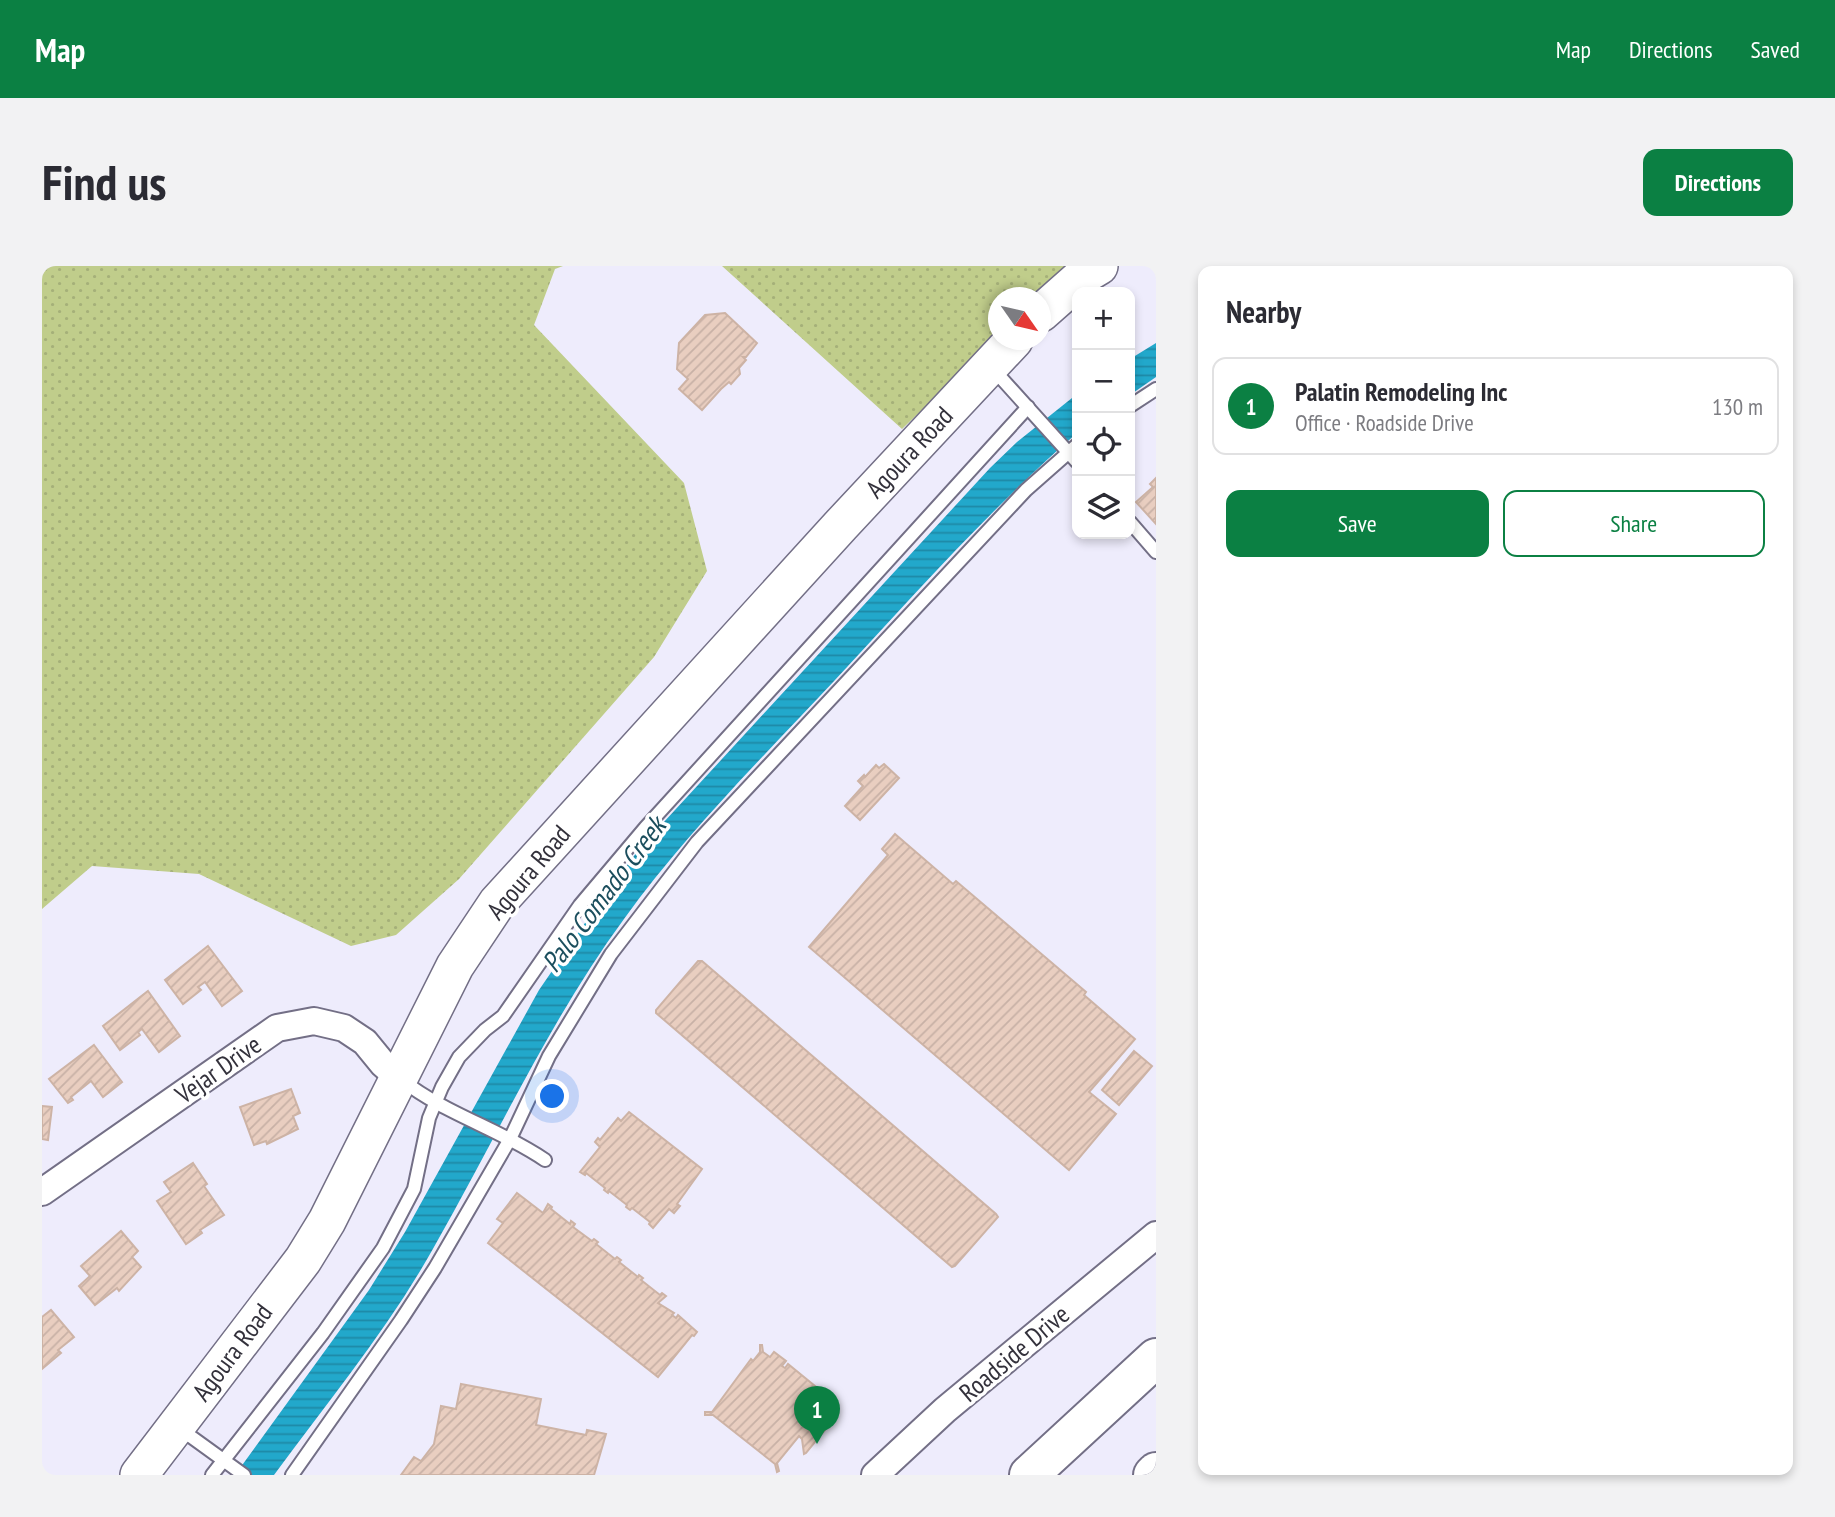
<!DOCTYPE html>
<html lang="en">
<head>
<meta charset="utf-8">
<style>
  :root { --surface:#fff; --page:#f2f2f3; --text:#2b2b33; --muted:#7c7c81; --line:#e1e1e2; --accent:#0b8043 }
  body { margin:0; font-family:"PT Sans Narrow",sans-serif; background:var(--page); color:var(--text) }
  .controls { position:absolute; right:21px; top:21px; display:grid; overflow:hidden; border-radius:14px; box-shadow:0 4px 10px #0003 }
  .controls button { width:63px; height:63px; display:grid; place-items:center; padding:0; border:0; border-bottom:2px solid var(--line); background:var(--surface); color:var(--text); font:35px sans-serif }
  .compass { position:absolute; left:946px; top:21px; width:63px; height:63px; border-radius:50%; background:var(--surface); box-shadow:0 4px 10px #0003; rotate:124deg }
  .you { position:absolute; left:511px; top:831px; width:24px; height:24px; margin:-18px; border:5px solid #fff; border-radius:50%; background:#1a73e8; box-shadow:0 0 0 10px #1a73e833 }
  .badge { display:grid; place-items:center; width:46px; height:46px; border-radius:50%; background:var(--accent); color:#fff; font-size:23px; font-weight:700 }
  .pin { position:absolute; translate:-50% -58px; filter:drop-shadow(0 2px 4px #0008) }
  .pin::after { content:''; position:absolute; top:37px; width:24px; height:21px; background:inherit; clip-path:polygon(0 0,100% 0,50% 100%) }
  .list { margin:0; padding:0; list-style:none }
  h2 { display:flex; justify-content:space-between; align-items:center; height:91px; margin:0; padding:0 28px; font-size:30px }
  h2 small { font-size:23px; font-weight:400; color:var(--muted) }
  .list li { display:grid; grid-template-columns:46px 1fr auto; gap:21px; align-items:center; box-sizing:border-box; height:98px; margin:0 14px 14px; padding:0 14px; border:2px solid var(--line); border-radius:14px }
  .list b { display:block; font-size:26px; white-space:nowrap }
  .list p { margin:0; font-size:23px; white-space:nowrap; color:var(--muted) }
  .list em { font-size:23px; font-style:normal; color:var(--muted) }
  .actions { display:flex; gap:14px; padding:21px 28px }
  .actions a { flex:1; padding:16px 0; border:2px solid var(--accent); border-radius:14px; text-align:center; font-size:24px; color:var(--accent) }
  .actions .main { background:var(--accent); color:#fff }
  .icon { flex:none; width:38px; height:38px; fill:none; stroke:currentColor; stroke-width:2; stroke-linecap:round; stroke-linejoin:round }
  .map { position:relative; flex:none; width:1114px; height:1209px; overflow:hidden; border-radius:14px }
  header { display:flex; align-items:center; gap:42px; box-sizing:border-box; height:98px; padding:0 35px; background:var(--accent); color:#fff }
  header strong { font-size:33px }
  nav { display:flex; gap:38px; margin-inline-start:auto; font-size:24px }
  .intro { display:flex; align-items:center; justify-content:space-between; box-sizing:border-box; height:168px; padding:0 42px }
  h1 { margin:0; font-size:49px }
  .button { padding:18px 32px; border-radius:14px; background:var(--accent); color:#fff; font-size:24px; font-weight:700 }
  main { display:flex; gap:42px; padding:0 42px }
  aside { flex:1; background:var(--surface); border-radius:14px; box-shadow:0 4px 10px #0003 }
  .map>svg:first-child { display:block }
  .grass { fill:url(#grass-dots) }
  .water { fill:url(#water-rules) }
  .building { fill:url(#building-hatch); stroke:#cdb3a5; stroke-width:2 }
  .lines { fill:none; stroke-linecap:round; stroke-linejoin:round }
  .service-casing { stroke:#736f86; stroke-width:16 }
  .minor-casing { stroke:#736f86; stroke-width:30 }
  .secondary-casing { stroke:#736f86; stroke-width:40 }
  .motorway-casing { stroke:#736f86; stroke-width:42 }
  .service { stroke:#fff; stroke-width:12 }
  .minor { stroke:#fff; stroke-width:26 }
  .secondary { stroke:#fff; stroke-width:37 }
  .motorway { stroke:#fff; stroke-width:38 }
  .labels { text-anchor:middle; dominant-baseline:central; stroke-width:7; stroke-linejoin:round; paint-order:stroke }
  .street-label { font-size:26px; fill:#33313b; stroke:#fff }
  .water-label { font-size:28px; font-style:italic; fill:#1b4e5d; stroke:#fff }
</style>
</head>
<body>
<header>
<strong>Map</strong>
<nav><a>Map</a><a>Directions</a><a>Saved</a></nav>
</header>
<div class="intro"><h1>Find us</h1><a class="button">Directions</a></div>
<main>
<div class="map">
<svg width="1114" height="1209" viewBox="0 0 1114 1209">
  <defs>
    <pattern id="grass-dots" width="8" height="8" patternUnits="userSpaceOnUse" patternTransform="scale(1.75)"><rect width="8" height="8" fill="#c0cd8b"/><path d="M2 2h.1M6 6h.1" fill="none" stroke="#a5b079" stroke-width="1.8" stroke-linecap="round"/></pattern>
    <pattern id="water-rules" width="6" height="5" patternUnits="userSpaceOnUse" patternTransform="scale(1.75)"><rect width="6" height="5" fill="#22a8cb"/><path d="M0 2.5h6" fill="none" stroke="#1e89a6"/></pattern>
    <pattern id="building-hatch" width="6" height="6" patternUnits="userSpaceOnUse" patternTransform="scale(1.75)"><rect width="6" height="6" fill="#e9cec0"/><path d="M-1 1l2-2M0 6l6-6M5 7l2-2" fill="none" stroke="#c8b1a6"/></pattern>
  </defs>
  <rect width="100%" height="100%" fill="#eeecfc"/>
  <g class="grass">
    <polygon points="0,0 521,0 513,3 492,59 642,217 665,305 612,391 417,613 354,669 309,680 157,608 50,600 0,643"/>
    <polygon points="680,0 1031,0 998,31 957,32 956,71 860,163"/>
  </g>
  <g class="water">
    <polygon points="1114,77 1114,111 1088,129 1088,93"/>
    <path d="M1035 128V167C948 243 872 329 793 414 721 491 644 567 582 653 507 755 455 871 392 981 347 1062 287 1134 232 1209H193L327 1024 363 966 497 724 558 635 598 582 948 202 975 176Z"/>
  </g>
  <g class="building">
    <polygon points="683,47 715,77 704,91 701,91 704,94 697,102 698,108 689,118 687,116 679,123 660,144 637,123 646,113 635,103 637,77 663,49"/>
    <polygon points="1114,212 1114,258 1094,236 1111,221 1108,218"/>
    <polygon points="842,498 857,512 818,554 803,540 821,520 816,515 822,509 823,511 834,499 837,502"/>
    <polygon points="853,568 911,618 914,615 1044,726 1042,729 1093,773 1047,826 1074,848 1027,904 767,681 846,589 840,583"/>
    <polygon points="166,680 200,725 180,740 163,716 156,721 159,724 141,738 123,714"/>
    <polygon points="656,695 660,695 954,948 956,951 913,1000 910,1001 614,747 614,744"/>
    <polygon points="106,725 138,770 117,786 100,763 96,766 98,769 78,784 61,760"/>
    <polygon points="52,779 80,816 61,831 49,815 29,831 31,834 26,837 7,813"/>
    <polygon points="1092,785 1110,800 1077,839 1060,824"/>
    <polygon points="249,823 258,847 251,850 256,863 225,878 224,875 212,879 198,841"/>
    <polygon points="0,840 10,841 6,874 0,873"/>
    <polygon points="587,846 660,903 635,938 638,940 632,947 627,943 611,962 607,958 608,956 590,942 588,944 584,941 585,939 567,925 566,927 562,924 563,922 544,907 543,909 538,906 558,881 553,876 556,872 558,874 576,852 579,855"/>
    <polygon points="151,897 165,918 162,920 182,949 158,964 160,967 144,978 115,935 129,926 122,916"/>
    <polygon points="475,927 501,947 506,938 510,941 509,943 528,958 529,955 533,958 531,961 550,975 552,973 556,976 554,978 573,993 575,991 579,994 577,996 596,1011 597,1009 601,1012 599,1014 618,1029 620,1027 624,1030 616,1037 632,1047 630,1049 634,1052 636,1049 655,1066 652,1070 650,1069 616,1111 446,977 461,957 455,953"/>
    <polygon points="79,965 96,985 90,991 99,1001 77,1025 75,1022 53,1039 37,1020 48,1010 39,1000"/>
    <polygon points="9,1044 32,1071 16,1084 19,1087 0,1103 0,1051"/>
    <polygon points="718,1079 720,1079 721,1086 728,1091 732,1086 744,1095 740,1100 743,1102 746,1098 778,1124 775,1127 784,1134 790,1134 791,1137 783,1138 778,1144 781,1147 796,1146 796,1148 764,1187 762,1188 760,1173 757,1170 735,1197 737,1205 735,1206 733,1198 671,1149 663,1149 663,1146 670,1146 709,1093 711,1095 718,1086"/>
    <polygon points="419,1118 499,1133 494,1159 544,1169 545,1164 564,1168 552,1209 359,1209 372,1191 379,1195 392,1178 399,1140 414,1143"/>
  </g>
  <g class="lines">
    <g class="service-casing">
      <g id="service">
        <polyline points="951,103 1035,196"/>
        <polyline points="1088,140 1114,123"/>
        <polyline points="1088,256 1114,286"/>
        <path d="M360 814C403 848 458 863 503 894"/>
        <polyline points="137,1162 202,1209"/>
        <polyline points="170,1209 281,1067 341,982 372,923 387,852 400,821 417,791 443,764 461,750 538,639 603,562 986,141"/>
        <polyline points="250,1209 359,1054 393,1002 468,873 507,790 569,688 655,576 984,224 1035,179"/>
      </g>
    </g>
    <g class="minor-casing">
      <g id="minor">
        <polyline points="0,926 235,762 272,755 302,762 323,776 341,798 357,812"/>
        <polyline points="833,1209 903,1144 1114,969"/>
      </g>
    </g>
    <g class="secondary-casing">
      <g id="secondary">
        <polyline points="999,47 1042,9 1057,0"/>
        <polyline points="97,1209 261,994 285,955 413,700 455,637 799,259 972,74"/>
      </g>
    </g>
    <g class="motorway-casing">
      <g id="motorway">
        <polyline points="987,1209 1114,1092"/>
        <polyline points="1111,1209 1114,1206"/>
      </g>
    </g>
    <use href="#service" class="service"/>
    <use href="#minor" class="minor"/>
    <use href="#secondary" class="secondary"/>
    <use href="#motorway" class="motorway"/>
  </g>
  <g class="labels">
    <g class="street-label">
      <text transform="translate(867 186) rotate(-47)">Agoura Road</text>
      <text transform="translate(486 606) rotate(-50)">Agoura Road</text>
      <text transform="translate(176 803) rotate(-35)">Vejar Drive</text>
      <text transform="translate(190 1086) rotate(-53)">Agoura Road</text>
      <text transform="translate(972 1087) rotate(-40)">Roadside Drive</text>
    </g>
    <g class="water-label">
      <text transform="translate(561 628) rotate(-53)">Palo Comado Creek</text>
    </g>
  </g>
</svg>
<div class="controls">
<button>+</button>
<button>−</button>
<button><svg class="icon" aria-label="locate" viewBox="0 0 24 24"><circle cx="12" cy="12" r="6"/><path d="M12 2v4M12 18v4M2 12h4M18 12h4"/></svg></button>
<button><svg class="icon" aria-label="layers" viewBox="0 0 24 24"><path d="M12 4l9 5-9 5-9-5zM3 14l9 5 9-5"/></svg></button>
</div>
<svg class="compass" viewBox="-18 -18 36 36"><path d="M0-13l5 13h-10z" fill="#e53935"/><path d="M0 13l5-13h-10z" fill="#7c7c81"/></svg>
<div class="you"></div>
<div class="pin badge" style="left:775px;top:1178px">1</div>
</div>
<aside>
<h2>Nearby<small></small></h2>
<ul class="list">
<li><span class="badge">1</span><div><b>Palatin Remodeling Inc</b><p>Office · Roadside Drive</p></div><em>130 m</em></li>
</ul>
<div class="actions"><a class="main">Save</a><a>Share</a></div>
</aside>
</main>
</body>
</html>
